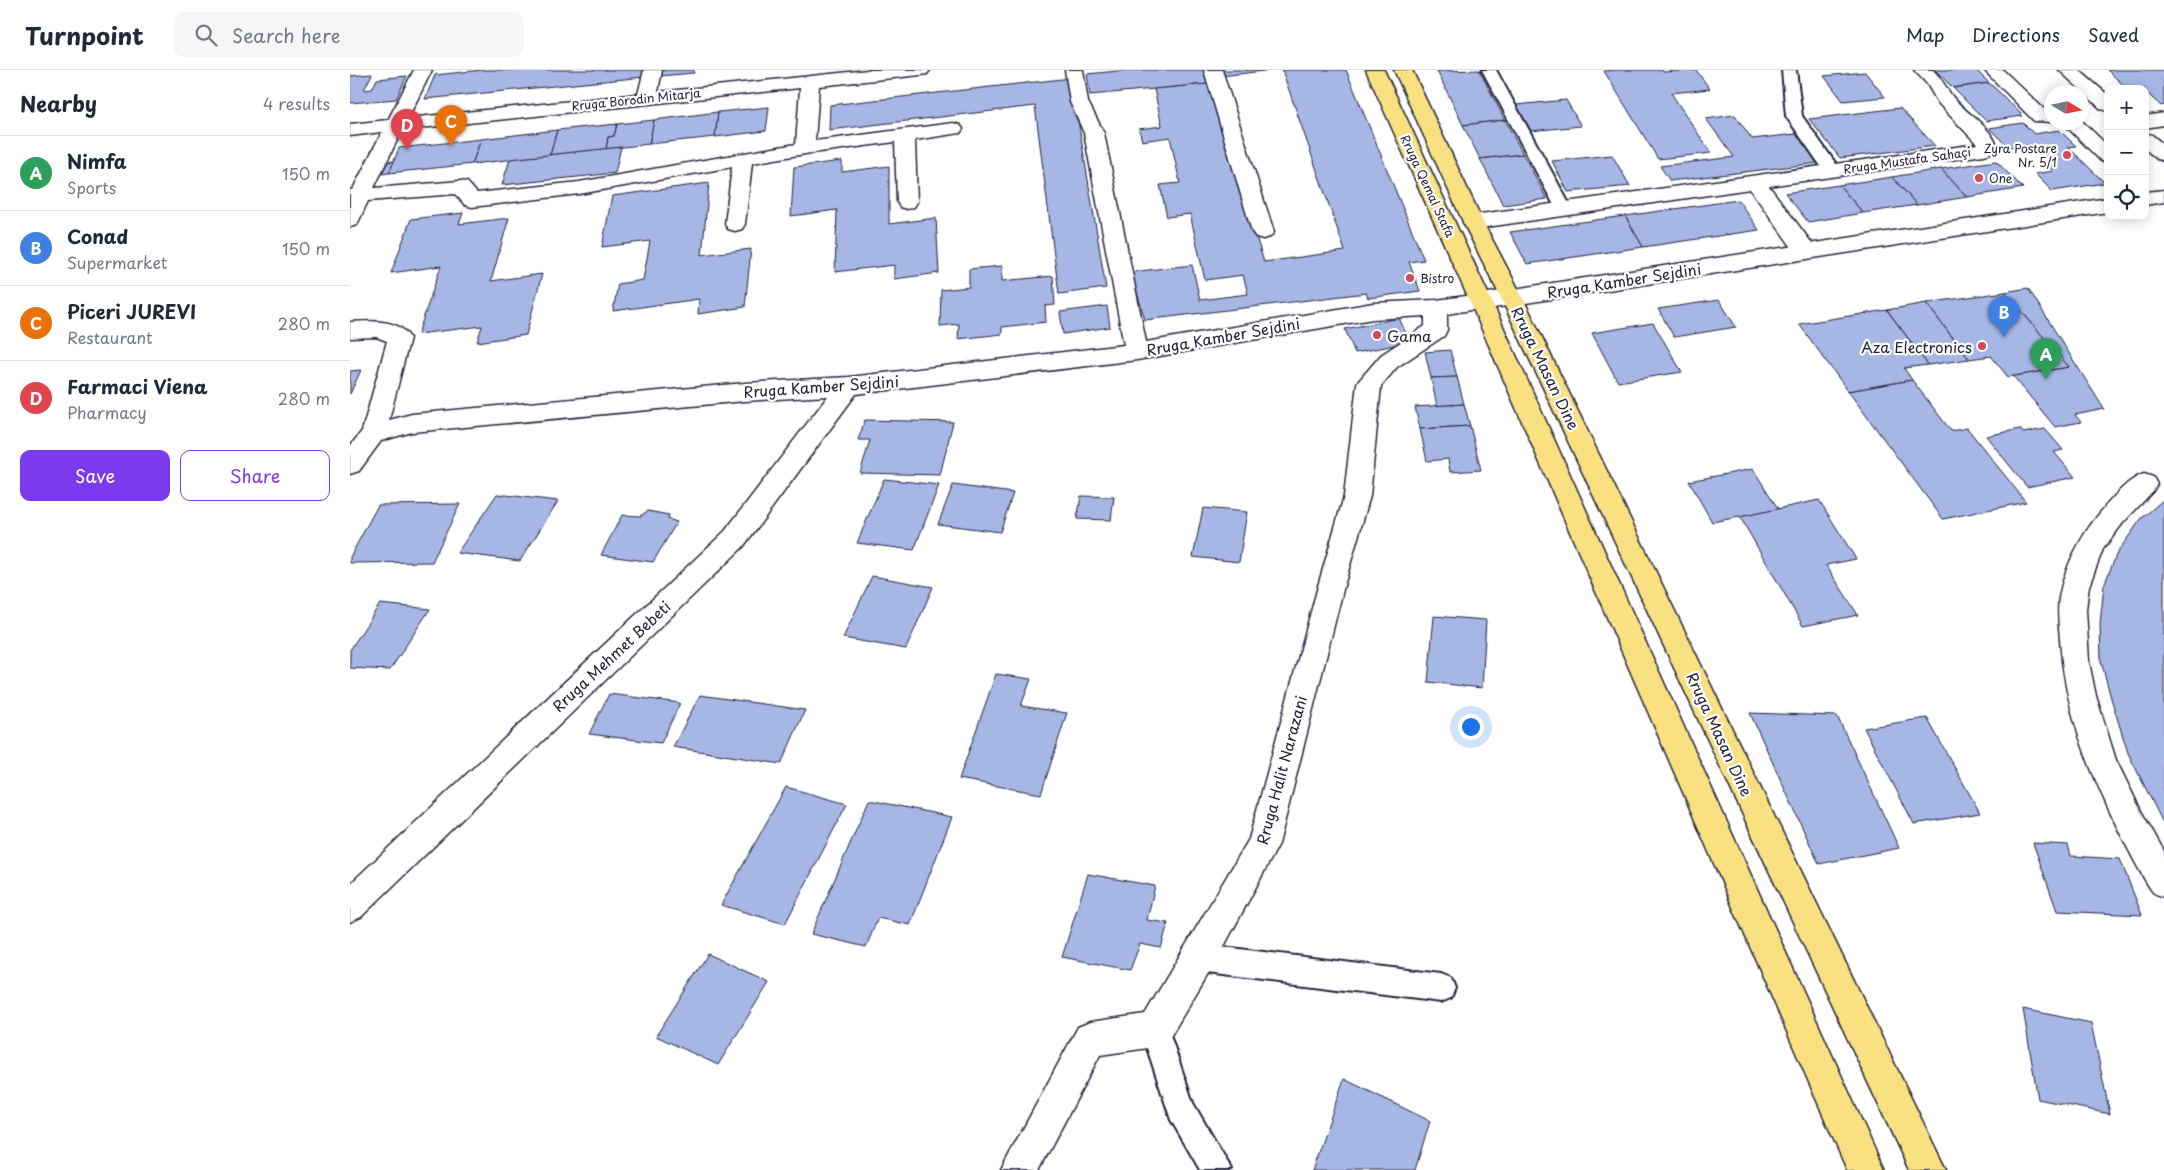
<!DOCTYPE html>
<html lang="en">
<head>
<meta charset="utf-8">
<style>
  :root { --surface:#fff; --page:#f6f6f7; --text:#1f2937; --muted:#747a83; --line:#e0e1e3; --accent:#7c3aed }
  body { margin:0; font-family:"Playpen Sans",sans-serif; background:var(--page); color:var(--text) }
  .controls { position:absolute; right:15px; top:15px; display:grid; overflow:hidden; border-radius:10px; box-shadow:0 2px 12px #0003 }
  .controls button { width:45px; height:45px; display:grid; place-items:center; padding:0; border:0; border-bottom:1px solid var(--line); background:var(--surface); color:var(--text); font:25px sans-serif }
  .compass { position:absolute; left:1694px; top:15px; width:45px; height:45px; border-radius:50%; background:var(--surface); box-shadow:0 2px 12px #0003; rotate:100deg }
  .you { position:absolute; left:1120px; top:656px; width:18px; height:18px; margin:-12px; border:4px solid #fff; border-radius:50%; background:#1a73e8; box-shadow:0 0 0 8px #1a73e833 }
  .badge { display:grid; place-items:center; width:32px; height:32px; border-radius:50%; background:var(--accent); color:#fff; font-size:16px; font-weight:700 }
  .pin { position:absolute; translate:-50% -41px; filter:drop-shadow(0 1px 2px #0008) }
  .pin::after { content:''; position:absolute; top:26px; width:18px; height:15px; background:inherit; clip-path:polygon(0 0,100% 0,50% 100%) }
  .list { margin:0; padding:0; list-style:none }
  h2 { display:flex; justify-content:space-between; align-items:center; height:65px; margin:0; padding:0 20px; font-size:21px }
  h2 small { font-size:16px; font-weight:400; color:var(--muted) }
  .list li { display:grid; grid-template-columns:32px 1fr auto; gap:15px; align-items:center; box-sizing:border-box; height:75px; padding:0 20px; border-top:1px solid var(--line) }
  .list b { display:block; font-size:19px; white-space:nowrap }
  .list p { margin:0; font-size:16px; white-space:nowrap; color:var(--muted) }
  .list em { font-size:16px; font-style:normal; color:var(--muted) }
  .actions { display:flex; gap:10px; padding:15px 20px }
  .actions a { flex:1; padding:11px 0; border:1px solid var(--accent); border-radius:10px; text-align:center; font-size:18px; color:var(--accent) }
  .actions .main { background:var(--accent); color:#fff }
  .icon { flex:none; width:28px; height:28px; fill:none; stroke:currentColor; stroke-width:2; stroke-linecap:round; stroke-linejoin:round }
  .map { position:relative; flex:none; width:1814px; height:1100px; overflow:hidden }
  header { display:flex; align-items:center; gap:30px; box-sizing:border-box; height:70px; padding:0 25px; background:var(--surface); border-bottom:1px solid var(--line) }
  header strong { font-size:24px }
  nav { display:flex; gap:28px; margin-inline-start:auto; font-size:18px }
  .search { width:350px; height:45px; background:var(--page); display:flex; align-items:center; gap:12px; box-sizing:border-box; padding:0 18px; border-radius:10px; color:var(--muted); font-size:19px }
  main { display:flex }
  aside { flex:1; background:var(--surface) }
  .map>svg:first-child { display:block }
  .building { fill:#a6b6e5; stroke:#22223b }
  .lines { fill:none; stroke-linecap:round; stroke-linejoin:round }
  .service-casing { stroke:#22223b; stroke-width:4 }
  .pedestrian-casing { stroke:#22223b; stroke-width:3 }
  .minor-casing { stroke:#22223b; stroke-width:3 }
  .secondary-casing { stroke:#22223b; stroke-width:3 }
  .primary-casing { stroke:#22223b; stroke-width:3 }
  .service { fill:#fff; fill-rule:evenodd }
  .pedestrian { fill:#fff; fill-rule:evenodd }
  .minor { fill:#fff; fill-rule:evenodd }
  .secondary { fill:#fff; fill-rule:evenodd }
  .primary { fill:#f9e181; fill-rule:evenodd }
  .poi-dot { fill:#d1495b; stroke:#fff; stroke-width:2 }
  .labels { text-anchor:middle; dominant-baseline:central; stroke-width:4.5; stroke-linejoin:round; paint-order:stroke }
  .far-street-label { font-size:12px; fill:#22223b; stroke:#fff }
  .far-poi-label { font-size:12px; fill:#22223b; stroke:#fff; text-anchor:start }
  .street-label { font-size:15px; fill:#22223b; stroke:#fff }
  .poi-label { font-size:15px; fill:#22223b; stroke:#fff; text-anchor:start }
</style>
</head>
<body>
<header>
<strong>Turnpoint</strong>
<div class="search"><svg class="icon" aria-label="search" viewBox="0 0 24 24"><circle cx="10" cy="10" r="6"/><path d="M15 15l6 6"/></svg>Search here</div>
<nav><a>Map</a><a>Directions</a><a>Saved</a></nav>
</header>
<main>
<aside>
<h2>Nearby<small>4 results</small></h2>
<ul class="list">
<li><span class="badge" style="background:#2e9e5b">A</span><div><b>Nimfa</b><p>Sports</p></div><em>150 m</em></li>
<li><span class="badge" style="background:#3f7fe0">B</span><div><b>Conad</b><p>Supermarket</p></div><em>150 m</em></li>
<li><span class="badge" style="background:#e8710a">C</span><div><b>Piceri JUREVI</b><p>Restaurant</p></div><em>280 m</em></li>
<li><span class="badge" style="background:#e0444e">D</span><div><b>Farmaci Viena</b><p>Pharmacy</p></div><em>280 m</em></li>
</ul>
<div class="actions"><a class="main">Save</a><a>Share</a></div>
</aside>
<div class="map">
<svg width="1814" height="1100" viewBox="0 0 1814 1100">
  <rect width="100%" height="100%" fill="#fff"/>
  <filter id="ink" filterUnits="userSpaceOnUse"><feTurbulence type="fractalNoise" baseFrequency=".02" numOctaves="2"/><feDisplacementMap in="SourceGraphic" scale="10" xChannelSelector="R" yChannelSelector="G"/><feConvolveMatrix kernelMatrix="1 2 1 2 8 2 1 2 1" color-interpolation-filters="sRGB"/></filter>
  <g filter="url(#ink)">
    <g class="building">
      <polygon points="132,0 296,0 294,7 75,29 85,5"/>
      <polygon points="312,0 344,0 344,3 310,6"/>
      <polygon points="778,0 855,0 858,14 740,25 737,4"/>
      <polygon points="870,0 922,0 871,6"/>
      <polygon points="932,0 996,0 1074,190 1059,192 1070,221 1018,228 1016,223 795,250 781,202 842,195 850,230 898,224 893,205 855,210 840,144 817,147 810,115 830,113 820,67 792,71 789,59 812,56 804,19 858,14 914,192 995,181"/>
      <polygon points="1129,0 1155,50 1113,55 1087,1"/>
      <polygon points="1266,0 1312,0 1313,2 1346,0 1360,19 1321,23 1361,83 1308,89 1254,1"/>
      <polygon points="1585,0 1626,0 1639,13 1603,18"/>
      <polygon points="1757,0 1814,0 1814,35 1811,36 1799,25 1795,25 1795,19 1778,19"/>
      <polygon points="1515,2 1535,27 1493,31 1474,6"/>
      <polygon points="22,4 14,20 22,19 27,9 57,6 46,29 0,33 0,6"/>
      <polygon points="721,8 756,218 709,224 685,36 479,60 480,35"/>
      <polygon points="1639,13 1648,21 1673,46 1636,51 1603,18"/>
      <polygon points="1216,30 1231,56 1180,61 1166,35"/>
      <polygon points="419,37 416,61 365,67 368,42"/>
      <polygon points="1550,38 1585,76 1490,88 1459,49"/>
      <polygon points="368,42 365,67 299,74 304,50"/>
      <polygon points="1385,45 1402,69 1446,64 1468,93 1320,111 1310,96 1384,87 1356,49"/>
      <polygon points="304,50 299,74 256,79 258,67 264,66 267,54"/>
      <polygon points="1155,50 1173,84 1130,89 1113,55"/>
      <polygon points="1673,53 1684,64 1709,60 1726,76 1718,77 1755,113 1702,121 1685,104 1703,101 1677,75 1658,77 1639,58"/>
      <polygon points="267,54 264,66 258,67 256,79 200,85 207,60"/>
      <polygon points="207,60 200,85 122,94 131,69"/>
      <polygon points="131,69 122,94 39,103 49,78"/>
      <polygon points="271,77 265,103 152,115 160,89"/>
      <polygon points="1173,84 1197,129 1153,135 1130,89"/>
      <polygon points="1262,85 1280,116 1218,122 1202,91"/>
      <polygon points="44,91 39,103 31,104 36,92"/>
      <polygon points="492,91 492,102 539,96 539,154 586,148 589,203 544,209 544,195 485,202 487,140 441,146 444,97"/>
      <polygon points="1646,91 1673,118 1617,127 1591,99"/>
      <polygon points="1591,99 1617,127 1567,135 1542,107"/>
      <polygon points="1542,107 1567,135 1513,143 1489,115"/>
      <polygon points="359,113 352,185 401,179 395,237 348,244 349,229 263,241 268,214 293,210 300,171 252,177 262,126"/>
      <polygon points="1489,115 1513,143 1458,152 1435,123"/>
      <polygon points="1388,130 1409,160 1293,177 1275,146"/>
      <polygon points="113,143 109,154 159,148 141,211 192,204 176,265 127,272 132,256 68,264 91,196 41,203 61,149"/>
      <polygon points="1275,146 1293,177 1177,194 1160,162"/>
      <polygon points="652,196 652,211 703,206 705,235 695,236 696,252 652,257 652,264 608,269 609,254 590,256 591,220 619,217 619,199"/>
      <polygon points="1678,218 1754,339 1725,345 1731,352 1705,357 1663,306 1719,297 1655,222"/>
      <polygon points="1655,222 1719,297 1658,307 1641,286 1619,289 1576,233"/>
      <polygon points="1369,230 1386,257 1324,267 1308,239"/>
      <polygon points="1576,233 1619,289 1578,295 1537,240"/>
      <polygon points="757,236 760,257 713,264 710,242"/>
      <polygon points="1537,240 1578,295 1554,298 1562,310 1498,321 1449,254"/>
      <polygon points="1049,248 1060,272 1005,283 995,259"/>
      <polygon points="1303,253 1332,302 1268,312 1242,263"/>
      <polygon points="1100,280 1107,307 1081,308 1075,282"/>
      <polygon points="11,300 0,324 0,301"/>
      <polygon points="1107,307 1114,334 1087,336 1081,308"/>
      <polygon points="1562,310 1601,361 1617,358 1676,432 1593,449 1498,321"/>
      <polygon points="1114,334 1120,356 1070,359 1065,337"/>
      <polygon points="515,350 603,352 590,405 510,403 520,370 508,370"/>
      <polygon points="1120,356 1131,400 1100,402 1098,389 1077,391 1070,359"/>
      <polygon points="1670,359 1673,363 1695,359 1713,380 1704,382 1725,407 1677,417 1636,366"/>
      <polygon points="1403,399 1429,440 1362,452 1339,411"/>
      <polygon points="534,409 589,415 564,480 507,473"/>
      <polygon points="603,415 663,423 650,462 588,454"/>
      <polygon points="147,424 208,431 170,491 107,483"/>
      <polygon points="731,426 764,427 761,450 727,449"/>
      <polygon points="1814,429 1814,755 1778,683 1761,628 1751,591 1750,554 1754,515 1767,483 1791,449"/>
      <polygon points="1469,430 1506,489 1476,495 1508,545 1453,556 1390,447"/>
      <polygon points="110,434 82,492 0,493 0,487 28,435"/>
      <polygon points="853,438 897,442 889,492 843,487"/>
      <polygon points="298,441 319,445 318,449 327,452 303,492 251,485 272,445 290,446"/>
      <polygon points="522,506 583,517 556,579 493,568"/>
      <polygon points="30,534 80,539 40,600 0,598 0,580"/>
      <polygon points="1084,546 1136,550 1132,618 1078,612"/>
      <polygon points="646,604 681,609 671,636 717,643 691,724 609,709"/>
      <polygon points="259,624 330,633 311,673 239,664"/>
      <polygon points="350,625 455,640 431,694 323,677"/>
      <polygon points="1400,643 1487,646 1549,778 1469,794"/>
      <polygon points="1577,648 1630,743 1564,754 1514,658"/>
      <polygon points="436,717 497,734 435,854 371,835"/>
      <polygon points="519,730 602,747 560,855 528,848 516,877 461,864"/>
      <polygon points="1683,773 1718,775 1721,786 1770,789 1792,845 1707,841"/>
      <polygon points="738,804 805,816 797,850 818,853 811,878 790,874 780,900 712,887"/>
      <polygon points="358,884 419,912 368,995 306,966"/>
      <polygon points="1673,939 1741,953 1760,1044 1688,1029"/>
      <polygon points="994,1009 1080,1051 1065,1100 962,1100"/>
    </g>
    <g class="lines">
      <g class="service-casing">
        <g id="service">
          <polygon points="1132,0 1146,0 1222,139 1220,143 1214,144 1208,143 1206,139"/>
          <polygon points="1432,0 1446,0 1452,46 1491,101 1489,105 1477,105 1436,46"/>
          <polygon points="849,874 1091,904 1101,908 1105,918 1101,928 1091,932 849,902 839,898 835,888 839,878"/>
          <polygon points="805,946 815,950 843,1033 882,1100 850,1100 821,1050 791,960 795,950"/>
        </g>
      </g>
      <g class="pedestrian-casing">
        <g id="pedestrian">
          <polygon points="1634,0 1653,0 1696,41 1702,40 1702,52 1684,51"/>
          <polygon points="1732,51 1758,76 1758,93 1751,91 1712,52"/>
        </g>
      </g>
      <g class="minor-casing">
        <g id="minor">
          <path d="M64 0H82L58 48 288 24 294 0H312L308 22 518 0H580L577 4 571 5 469 16 465 71 603 53 610 55 613 59 610 63 565 70 567 132 564 137 557 139 550 137 547 132 545 72 455 84 402 93 395 154 392 159 385 161 378 159 375 154 382 97 229 124 122 137 115 135 105 124 18 131 7 155 0 157V120L3 119 32 62 0 66V54L38 50ZM450 18 446 74 229 112 127 123 117 112 110 111 24 118 52 60Z"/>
          <path d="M715 0H733L738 32 754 63 796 272 1023 233 1086 230 1131 224 1139 227 1142 232 1139 237 1097 244V260L1094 266 1047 297 1031 316 1020 426 994 516 929 774 872 880 817 972 805 977 750 985 689 1100H651L728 957 740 952 795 944 899 769 968 516 994 426 1007 313 1031 285 1075 256V246L1023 249 787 290 506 324 393 477 11 847 0 852V814L375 461 478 326 395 331 62 362 31 371 9 401 0 404V376L12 361 37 271 26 267 0 268V252C20 251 49 248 60 268L39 350 62 344 395 313 499 307 774 275 734 63 720 32Z"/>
          <polygon points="854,0 872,0 924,162 920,167 913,169 906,167 902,162"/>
          <path d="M1564 0H1583C1591 8 1596 17 1602 26 1615 43 1640 55 1647 76L1641 83 1634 85 1419 116 1464 176 1467 181 1464 186 1456 188 1448 186 1400 119 1123 159 1116 157 1113 152 1116 147 1123 145 1627 74 1588 33 1577 14Z"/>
          <polygon points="1814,43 1814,55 1795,58 1795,46"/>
          <path d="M1794 404 1803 407 1807 414 1803 421 1773 453 1753 479 1739 516 1736 539 1739 592 1746 626 1766 690 1791 741 1814 781V827C1811 826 1806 824 1804 823 1797 817 1772 767 1767 757 1738 697 1714 637 1710 570 1709 556 1707 542 1709 528 1714 499 1730 467 1749 444 1761 430 1776 410 1794 404Z"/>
        </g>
      </g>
      <g class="secondary-casing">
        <g id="secondary">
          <polygon points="1709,0 1729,0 1758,25 1758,41 1751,39"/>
          <polygon points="1795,63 1802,65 1814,75 1814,91 1807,89 1795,79"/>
          <polygon points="1814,120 1814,132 1795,135 1795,122"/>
          <polygon points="1758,128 1758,142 1131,240 1123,237 1120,232 1123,227 1131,224"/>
        </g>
      </g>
      <g class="primary-casing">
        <g id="primary">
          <polygon points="1016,0 1034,0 1142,232 1534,1100 1497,1100 1120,232"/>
          <polygon points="1044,0 1062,0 1133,152 1173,228 1596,1100 1559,1100 1151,228 1113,152"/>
        </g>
      </g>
      <use href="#service" class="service"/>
      <use href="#pedestrian" class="pedestrian"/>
      <use href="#minor" class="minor"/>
      <use href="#secondary" class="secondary"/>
      <use href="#primary" class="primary"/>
    </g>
  </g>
  <g class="poi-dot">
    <circle cx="1717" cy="85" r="5"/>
    <circle cx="1629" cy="108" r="5"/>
    <circle cx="1060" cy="208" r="5"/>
    <circle cx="1027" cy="265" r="5"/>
    <circle cx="1632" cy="276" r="5"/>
  </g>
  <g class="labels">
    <g class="far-street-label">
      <text transform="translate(286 29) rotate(-6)">Rruga Borodin Mitarja</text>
      <text transform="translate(1557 90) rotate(-8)">Rruga Mustafa Sahaçi</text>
      <text transform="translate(1078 116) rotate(65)">Rruga Qemal Stafa</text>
    </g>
    <g class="far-poi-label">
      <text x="1707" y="78" text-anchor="end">Zyra Postare<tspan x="1707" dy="14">Nr. 5/1</tspan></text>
      <text x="1639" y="108">One</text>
      <text x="1070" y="208">Bistro</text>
    </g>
    <g class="street-label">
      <text transform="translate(1274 210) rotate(-9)">Rruga Kamber Sejdini</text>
      <text transform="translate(873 266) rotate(-10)">Rruga Kamber Sejdini</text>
      <text transform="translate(1196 298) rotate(64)">Rruga Masan Dine</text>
      <text transform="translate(471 316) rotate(-4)">Rruga Kamber Sejdini</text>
      <text transform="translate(261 586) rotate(-43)">Rruga Mehmet Bebeti</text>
      <text transform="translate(1370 664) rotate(65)">Rruga Masan Dine</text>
      <text transform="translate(931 700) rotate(-75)">Rruga Halit Narazani</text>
    </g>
    <g class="poi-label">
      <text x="1037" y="265">Gama</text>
      <text x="1622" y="276" text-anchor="end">Aza Electronics</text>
    </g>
  </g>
</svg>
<div class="controls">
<button>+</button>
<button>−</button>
<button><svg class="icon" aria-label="locate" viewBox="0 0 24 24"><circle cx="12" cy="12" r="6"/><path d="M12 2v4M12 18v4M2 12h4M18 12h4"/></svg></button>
</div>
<svg class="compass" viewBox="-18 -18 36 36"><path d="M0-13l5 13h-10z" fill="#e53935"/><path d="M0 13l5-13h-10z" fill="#747a83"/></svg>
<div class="you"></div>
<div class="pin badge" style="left:1696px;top:309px;background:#2e9e5b">A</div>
<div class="pin badge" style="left:1654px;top:267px;background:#3f7fe0">B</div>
<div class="pin badge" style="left:101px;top:76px;background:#e8710a">C</div>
<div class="pin badge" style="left:57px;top:80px;background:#e0444e">D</div>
</div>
</main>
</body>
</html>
